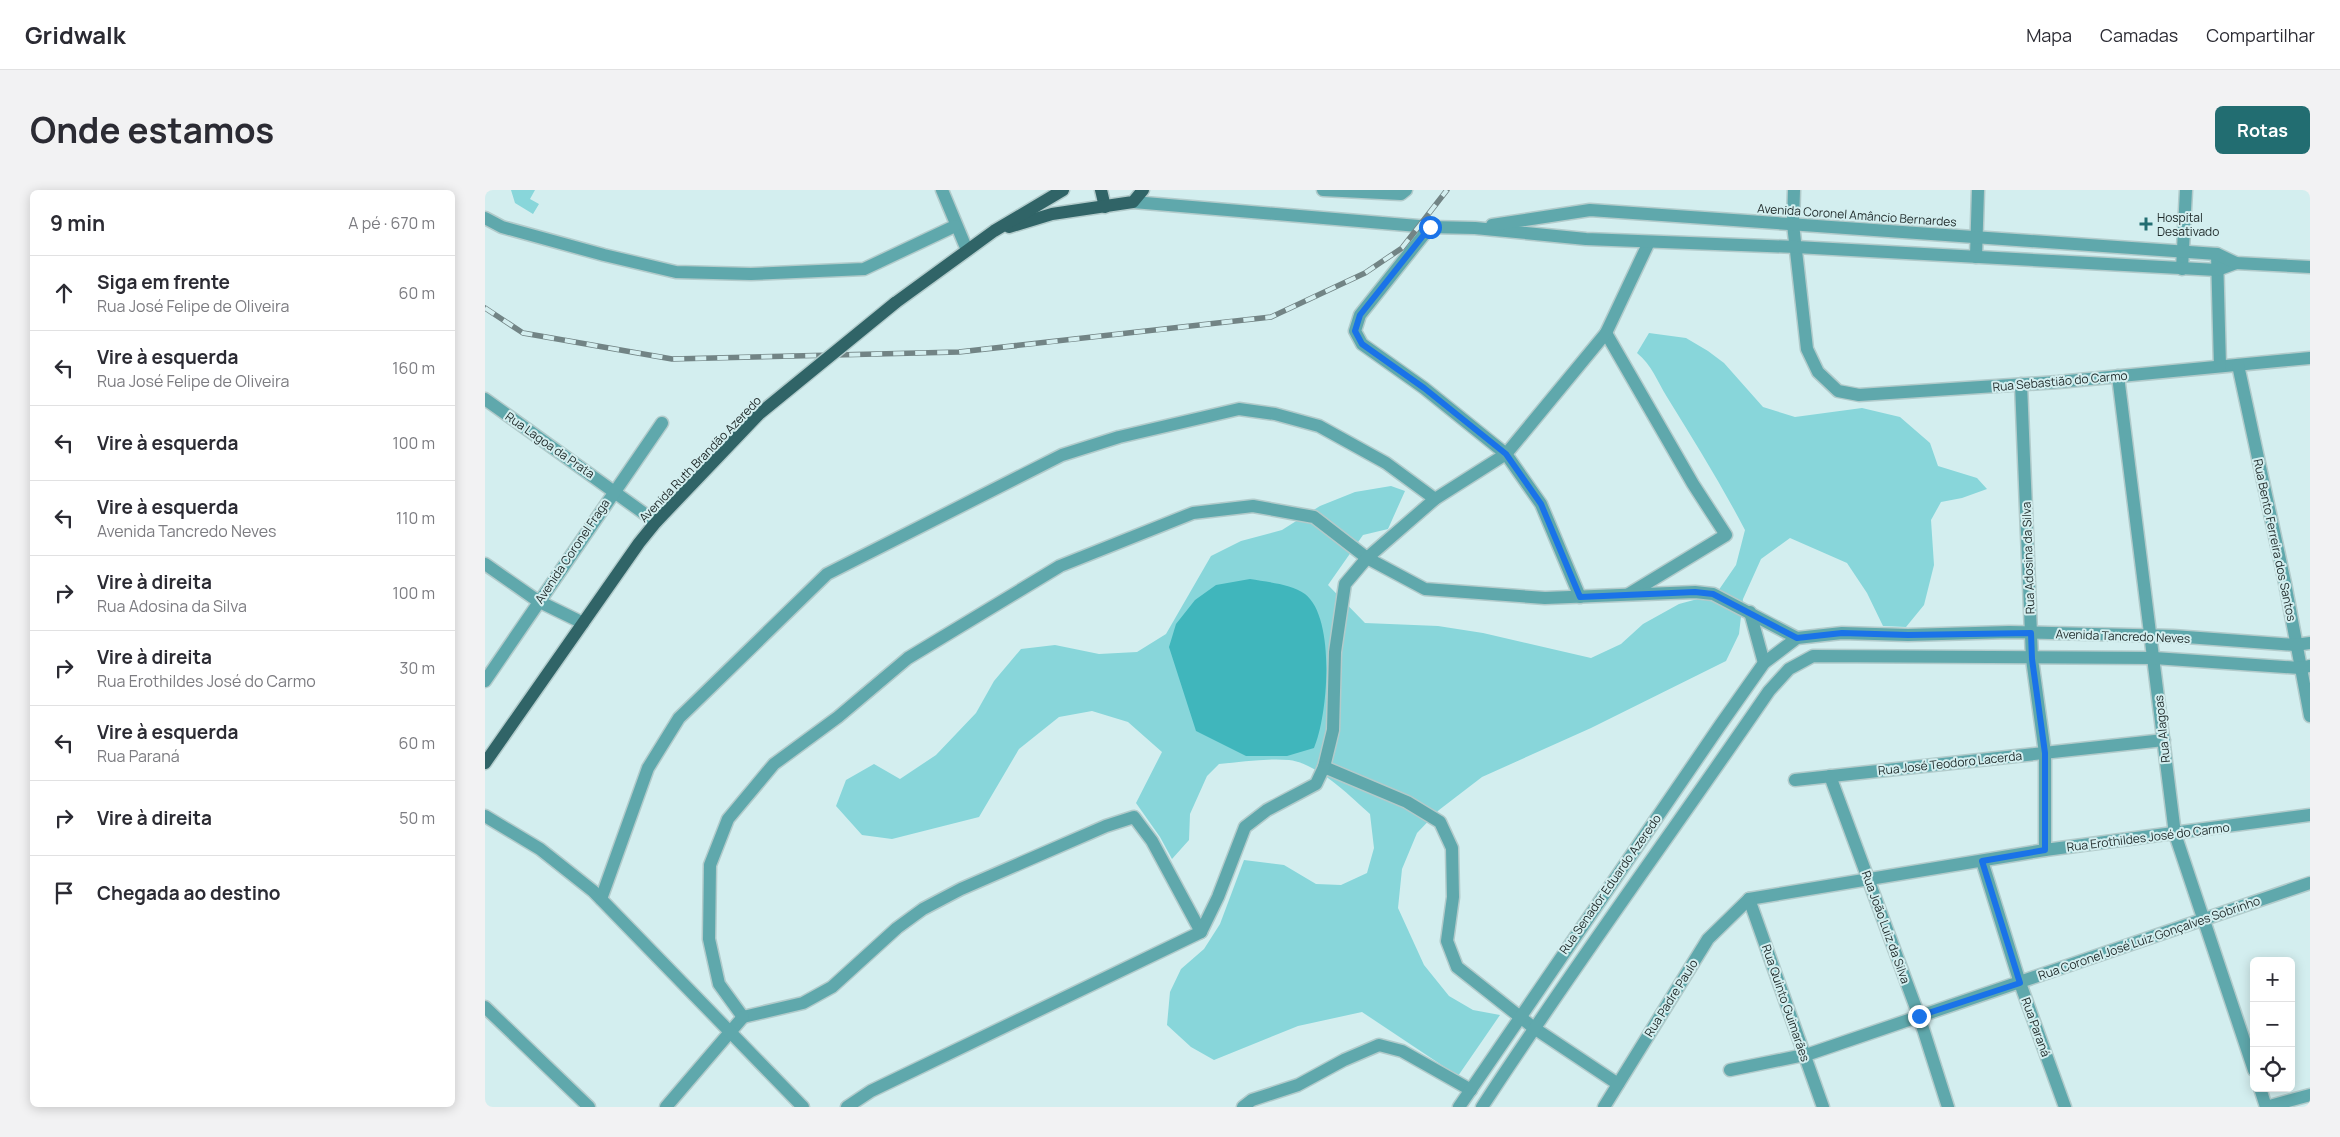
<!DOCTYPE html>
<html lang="pt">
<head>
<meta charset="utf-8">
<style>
  :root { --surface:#fff; --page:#f2f2f3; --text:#2b2b33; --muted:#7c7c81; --line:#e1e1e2; --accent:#226d71 }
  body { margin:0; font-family:Manrope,sans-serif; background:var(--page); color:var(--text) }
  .controls { position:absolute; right:15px; bottom:15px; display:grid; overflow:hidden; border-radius:8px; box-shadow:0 2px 12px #0003 }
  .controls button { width:45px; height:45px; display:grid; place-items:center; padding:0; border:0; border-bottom:1px solid var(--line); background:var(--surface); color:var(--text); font:25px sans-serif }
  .stop { position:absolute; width:15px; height:15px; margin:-11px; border:4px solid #1a73e8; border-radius:50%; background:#fff }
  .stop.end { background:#1a73e8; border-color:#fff; box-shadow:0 1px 5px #0008 }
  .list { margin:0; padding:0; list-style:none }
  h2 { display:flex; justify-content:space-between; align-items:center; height:65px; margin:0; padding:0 20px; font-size:21px }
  h2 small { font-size:16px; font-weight:400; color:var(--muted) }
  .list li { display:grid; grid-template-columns:32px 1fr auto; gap:15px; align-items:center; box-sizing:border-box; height:75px; padding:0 20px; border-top:1px solid var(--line) }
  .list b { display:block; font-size:19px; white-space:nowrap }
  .list p { margin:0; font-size:16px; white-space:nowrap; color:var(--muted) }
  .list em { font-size:16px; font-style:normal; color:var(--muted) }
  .icon { flex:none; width:28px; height:28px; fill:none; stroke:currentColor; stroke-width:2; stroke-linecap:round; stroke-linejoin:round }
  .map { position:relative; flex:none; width:1825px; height:917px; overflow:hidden; border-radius:8px }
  header { display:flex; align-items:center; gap:30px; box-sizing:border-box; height:70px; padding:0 25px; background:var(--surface); border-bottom:1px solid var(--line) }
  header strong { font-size:24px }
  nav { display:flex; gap:28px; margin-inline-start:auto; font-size:18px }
  .intro { display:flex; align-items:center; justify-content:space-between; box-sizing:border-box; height:120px; padding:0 30px }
  h1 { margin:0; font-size:35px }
  .button { padding:12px 22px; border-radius:8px; background:var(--accent); color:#fff; font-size:18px; font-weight:700 }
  main { display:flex; gap:30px; padding:0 30px }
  aside { flex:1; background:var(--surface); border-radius:8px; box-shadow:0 2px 12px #0003 }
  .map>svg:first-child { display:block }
  .green { fill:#88d6da }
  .water { fill:#40b6bc }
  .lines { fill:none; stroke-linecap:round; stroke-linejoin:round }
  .minor-casing { stroke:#b2cbcb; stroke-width:15 }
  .tertiary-casing { stroke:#b2cbcb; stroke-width:15 }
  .primary-casing { stroke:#b2cbcb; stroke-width:15 }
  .minor { stroke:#5fa8ac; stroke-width:12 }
  .tertiary { stroke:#5fa8ac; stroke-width:12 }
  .primary { stroke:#306467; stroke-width:12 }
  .rail-casing { stroke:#728485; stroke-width:5.5 }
  .rail { stroke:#d3eeef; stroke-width:4; stroke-dasharray:11; stroke-linecap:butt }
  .primary-bridge-casing { stroke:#b2cbcb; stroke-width:15; stroke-linecap:butt }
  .primary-bridge { stroke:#306467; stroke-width:12 }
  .route { stroke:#1a73e8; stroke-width:6 }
  .poi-dot { fill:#226d71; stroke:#d3eeef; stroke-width:2 }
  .labels { text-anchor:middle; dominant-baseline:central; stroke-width:4; stroke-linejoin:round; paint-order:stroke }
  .street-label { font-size:12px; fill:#1e2929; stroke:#d3eeef }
  .poi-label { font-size:12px; fill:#1e2929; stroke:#d3eeef; text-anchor:start }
</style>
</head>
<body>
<header>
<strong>Gridwalk</strong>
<nav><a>Mapa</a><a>Camadas</a><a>Compartilhar</a></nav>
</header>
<div class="intro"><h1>Onde estamos</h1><a class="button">Rotas</a></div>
<main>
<aside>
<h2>9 min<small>A pé · 670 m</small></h2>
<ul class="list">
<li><svg class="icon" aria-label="ahead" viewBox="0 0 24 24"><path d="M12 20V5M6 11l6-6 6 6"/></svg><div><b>Siga em frente</b><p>Rua José Felipe de Oliveira</p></div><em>60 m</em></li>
<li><svg class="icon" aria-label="left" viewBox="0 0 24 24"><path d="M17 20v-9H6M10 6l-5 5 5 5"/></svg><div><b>Vire à esquerda</b><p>Rua José Felipe de Oliveira</p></div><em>160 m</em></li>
<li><svg class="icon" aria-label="left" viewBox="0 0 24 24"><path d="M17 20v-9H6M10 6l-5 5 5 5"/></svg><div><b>Vire à esquerda</b></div><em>100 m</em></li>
<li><svg class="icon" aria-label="left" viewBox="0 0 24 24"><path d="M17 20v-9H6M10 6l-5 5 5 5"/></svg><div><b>Vire à esquerda</b><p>Avenida Tancredo Neves</p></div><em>110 m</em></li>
<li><svg class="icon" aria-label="right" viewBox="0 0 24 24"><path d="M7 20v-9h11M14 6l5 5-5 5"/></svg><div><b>Vire à direita</b><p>Rua Adosina da Silva</p></div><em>100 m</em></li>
<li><svg class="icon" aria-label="right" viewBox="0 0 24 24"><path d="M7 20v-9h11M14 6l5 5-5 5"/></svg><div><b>Vire à direita</b><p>Rua Erothildes José do Carmo</p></div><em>30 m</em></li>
<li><svg class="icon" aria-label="left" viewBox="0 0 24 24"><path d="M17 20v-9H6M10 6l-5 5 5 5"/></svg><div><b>Vire à esquerda</b><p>Rua Paraná</p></div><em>60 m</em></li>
<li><svg class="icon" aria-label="right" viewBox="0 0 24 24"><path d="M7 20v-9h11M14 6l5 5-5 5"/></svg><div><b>Vire à direita</b></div><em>50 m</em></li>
<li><svg class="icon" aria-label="arrive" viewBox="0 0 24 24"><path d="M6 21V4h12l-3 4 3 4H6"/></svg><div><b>Chegada ao destino</b></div></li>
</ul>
</aside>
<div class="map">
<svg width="1825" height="917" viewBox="0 0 1825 917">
  <rect width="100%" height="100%" fill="#d3eeef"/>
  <g class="green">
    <polygon points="26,0 50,0 45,9 54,14 48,24 30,13"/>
    <path d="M1164 143 1201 148 1223 161 1239 173 1278 217 1310 227 1377 218 1415 227 1445 253 1453 276 1492 288 1502 299 1477 308 1456 312 1446 330 1449 375 1439 415 1421 437 1398 436 1382 403 1362 373 1305 348 1276 369 1258 409 1254 444 1241 471 1106 538 997 587 954 620 932 643 917 679 913 718 939 775 964 806 988 820 1015 825 973 886 877 822 813 836 729 870 706 857 682 835 685 802 696 779 719 759 735 734 759 670 799 675 831 694 856 695 882 683 889 658 885 624C865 606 832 573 804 570 782 568 757 572 734 574L722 586 705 624 704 650 687 669 675 647 651 613 677 562 643 532 607 521 574 527 534 559 494 627 407 649 377 645 351 616 361 590 389 574 415 589 451 565 491 523 509 491 536 459 570 455 614 464 652 462 681 444 726 366 756 351 797 340 835 316 870 302 906 296 920 301 903 339 878 345 843 395 880 433 953 436 998 443 1106 468 1136 454 1158 434 1194 414 1231 404 1251 375 1260 340C1236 294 1209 251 1182 207 1172 191 1167 175 1152 163Z"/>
  </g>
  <path class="water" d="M765 389C782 392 806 394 820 404 851 428 843 526 829 558L802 566H761L711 541 684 457 691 434 710 410 731 395Z"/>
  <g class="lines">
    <g class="minor-casing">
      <g id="minor">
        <polyline points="457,0 482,60"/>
        <polyline points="838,0 916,4 921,0"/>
        <polyline points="1309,0 1308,34 1322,159 1333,182 1353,201 1374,205 1573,192 1825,168"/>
        <polyline points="0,28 17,37 119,65 191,82 266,84 379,79 470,36"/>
        <polyline points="945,37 875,125 870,141 877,154 939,198 1021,264 1056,314 1095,407"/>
        <polyline points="1732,64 1735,176"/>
        <polyline points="1491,67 1493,0"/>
        <polyline points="1697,79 1701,0"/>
        <polyline points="1121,143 1208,294 1241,345 1144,404"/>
        <polyline points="1753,175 1800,393 1825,526"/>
        <polyline points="1633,186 1690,644 1769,880"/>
        <polyline points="1536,194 1547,469 1560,563 1560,660"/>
        <polyline points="0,209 171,332"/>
        <polyline points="0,374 53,411 98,433"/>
        <polyline points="1265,422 1279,473"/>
        <polyline points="0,491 177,233"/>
        <polyline points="1345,586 1434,826 1463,917"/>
        <polyline points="1310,590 1679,550"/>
        <polyline points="1497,671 1535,793 1580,917"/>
        <polyline points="116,709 163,578 194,528 342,384 577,265 634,247 754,219 790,224 834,236 901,273 950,309"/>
        <polyline points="1264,709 1560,660 1825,625"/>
        <polyline points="1264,709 1338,917"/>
        <polyline points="716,742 667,651 649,627 621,636 476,699 438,719 412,738 347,797 318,813 258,827 234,794 224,749 225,675 243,629 289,574 353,527 423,468 575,376 708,323 768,316 829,327 882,368 940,399 1060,408 1210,402 1228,404 1312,448"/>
        <polyline points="0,817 104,917"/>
        <polyline points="1245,880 1324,864 1825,693"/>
        <polyline points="1133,894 1049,838 972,777 962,751 968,707 967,658 955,632 922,612 839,577 848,540 850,462 860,394 882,368 950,309 1021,264 1121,143 1164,52"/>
        <polyline points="1775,898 1781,917"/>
        <polyline points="181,917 258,827"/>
        <polyline points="362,917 386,901 716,742 733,707 760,637 782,620 831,594 839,577"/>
        <polyline points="758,917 767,910 813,895 859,870 894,855 917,861 986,900"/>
        <polyline points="1119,917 1223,749 1264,709"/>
        <polyline points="1781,917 1825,905"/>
      </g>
    </g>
    <g class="tertiary-casing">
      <g id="tertiary">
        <polyline points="648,12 945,37 990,38 1101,49 1311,57 1732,80 1751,73"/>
        <polyline points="1007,35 1105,20 1732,64 1751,73 1825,77"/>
        <polyline points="0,626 55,659 108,701 318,917"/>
        <polyline points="974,917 1236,534 1279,473 1312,448 1357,443 1423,445 1524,442 1688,446 1810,455 1825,453"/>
        <path d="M997 917C1089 776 1189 640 1284 501L1304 479 1328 466 1669 468 1815 478 1825 476"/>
      </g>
    </g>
    <g class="primary-casing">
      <g id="primary">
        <polyline points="616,0 620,17"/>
        <polyline points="524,37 567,24 648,12 658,0"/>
        <polyline points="410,113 509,41 578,0"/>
        <polyline points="0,573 154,353 171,332 274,224"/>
      </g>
    </g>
    <use href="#minor" class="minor"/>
    <use href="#tertiary" class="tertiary"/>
    <use href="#primary" class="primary"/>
    <g class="rail-casing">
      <polyline id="rail" points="0,118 38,143 187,169 474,162 786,127 880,83 917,58 962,0"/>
    </g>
    <use href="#rail" class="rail"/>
    <g class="primary-bridge-casing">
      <polyline id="primary-bridge" points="274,224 410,113"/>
    </g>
    <use href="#primary-bridge" class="primary-bridge"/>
  </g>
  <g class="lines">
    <polyline class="route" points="945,37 875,125 870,141 877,154 939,198 1021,264 1056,314 1095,407 1210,402 1228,404 1312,448 1357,443 1423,445 1546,443 1547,469 1560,563 1560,660 1497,671 1535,793 1434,826"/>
  </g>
  <path class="poi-dot" d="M1658.5 26.5h5v5h5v5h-5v5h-5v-5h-5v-5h5z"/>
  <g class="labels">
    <g class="street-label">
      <text transform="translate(1372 25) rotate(4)">Avenida Coronel Amâncio Bernardes</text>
      <text transform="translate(1575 191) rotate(-5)">Rua Sebastião do Carmo</text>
      <text transform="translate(65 255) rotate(35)">Rua Lagoa da Prata</text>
      <text transform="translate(215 269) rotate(-46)">Avenida Ruth Brandão Azeredo</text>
      <text transform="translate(1790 350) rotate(78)">Rua Bento Ferreira dos Santos</text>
      <text transform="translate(87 361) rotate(-56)">Avenida Coronel Fraga</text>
      <text transform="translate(1543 368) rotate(-92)">Rua Adosina da Silva</text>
      <text transform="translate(1638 446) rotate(2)">Avenida Tancredo Neves</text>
      <text transform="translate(1677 539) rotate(-96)">Rua Alagoas</text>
      <text transform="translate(1465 573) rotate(-6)">Rua José Teodoro Lacerda</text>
      <text transform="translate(1663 647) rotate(-7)">Rua Erothildes José do Carmo</text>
      <text transform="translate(1125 694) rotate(-55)">Rua Senador Eduardo Azeredo</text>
      <text transform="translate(1401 737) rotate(70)">Rua João Luiz da Silva</text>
      <text transform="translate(1664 748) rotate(-19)">Rua Coronel José Luiz Gonçalves Sobrinho</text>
      <text transform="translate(1186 808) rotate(-58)">Rua Padre Paulo</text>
      <text transform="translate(1301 813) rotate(71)">Rua Quinto Guimarães</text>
      <text transform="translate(1551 837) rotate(70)">Rua Paraná</text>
    </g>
    <g class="poi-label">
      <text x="1672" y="27">Hospital<tspan x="1672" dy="14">Desativado</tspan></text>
    </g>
  </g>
</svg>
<div class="controls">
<button>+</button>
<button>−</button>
<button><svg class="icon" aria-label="locate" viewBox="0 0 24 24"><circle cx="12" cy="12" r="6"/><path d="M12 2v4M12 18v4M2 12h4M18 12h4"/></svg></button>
</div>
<div class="stop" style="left:945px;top:37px"></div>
<div class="stop end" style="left:1434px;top:826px"></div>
</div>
</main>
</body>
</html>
